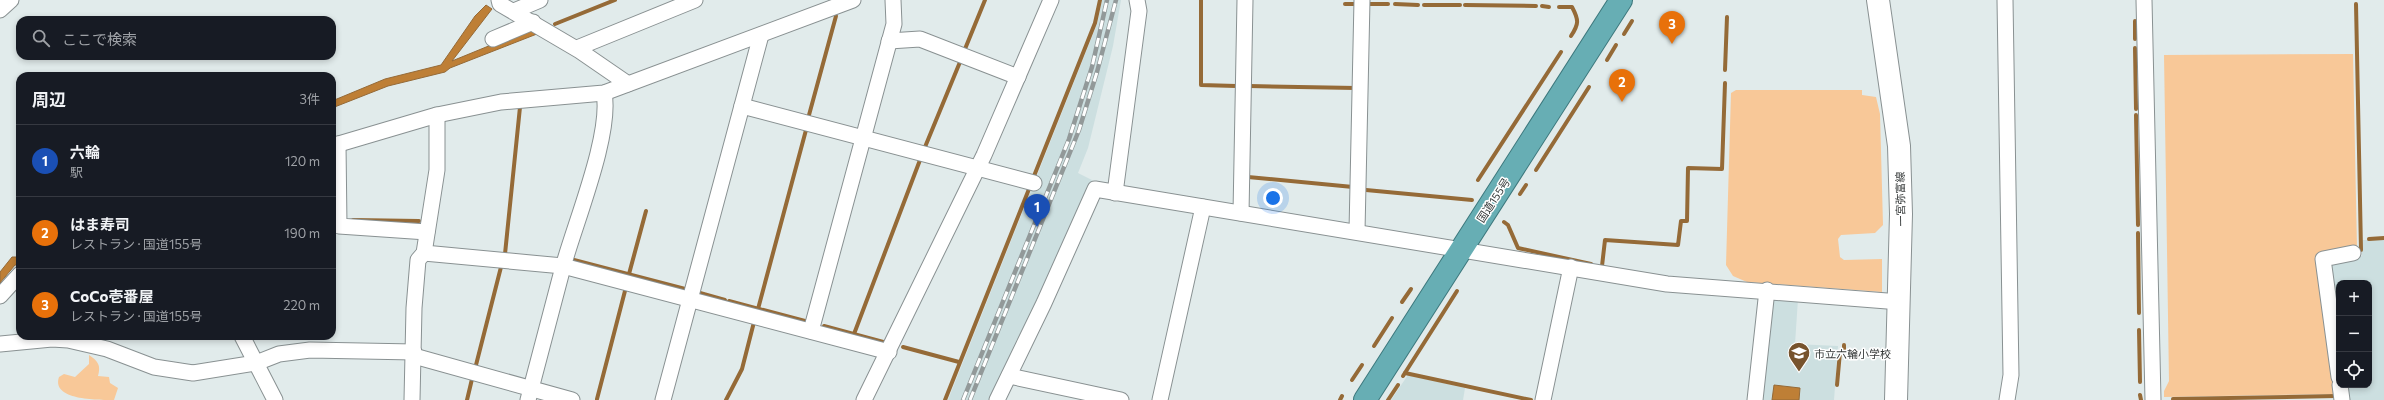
<!DOCTYPE html>
<html lang="ja">
<head>
<meta charset="utf-8">
<style>
  :root { --surface:#171b24; --page:#20242c; --text:#f1f3f6; --muted:#9ea1a6; --line:#363941; --accent:#baab9c }
  body { margin:0; font-family:Commissioner,"Noto Sans JP",sans-serif; background:var(--page); color:var(--text) }
  .controls { position:absolute; right:12px; bottom:12px; display:grid; overflow:hidden; border-radius:8px; box-shadow:0 2px 6px #0003 }
  .controls button { width:36px; height:36px; display:grid; place-items:center; padding:0; border:0; border-bottom:1px solid var(--line); background:var(--surface); color:var(--text); font:20px sans-serif }
  .you { position:absolute; left:1273px; top:198px; width:14px; height:14px; margin:-10px; border:3px solid #fff; border-radius:50%; background:#1a73e8; box-shadow:0 0 0 6px #1a73e833 }
  .badge { display:grid; place-items:center; width:26px; height:26px; border-radius:50%; background:var(--accent); color:#fff; font-size:13px; font-weight:700 }
  .pin { position:absolute; translate:-50% -33px; filter:drop-shadow(0 1px 2px #0008) }
  .pin::after { content:''; position:absolute; top:21px; width:14px; height:12px; background:inherit; clip-path:polygon(0 0,100% 0,50% 100%) }
  .list { margin:0; padding:0; list-style:none }
  h2 { display:flex; justify-content:space-between; align-items:center; height:52px; margin:0; padding:0 16px; font-size:17px }
  h2 small { font-size:13px; font-weight:400; color:var(--muted) }
  .list li { display:grid; grid-template-columns:26px 1fr auto; gap:12px; align-items:center; box-sizing:border-box; height:72px; padding:0 16px; border-top:1px solid var(--line) }
  .list b { display:block; font-size:15px; white-space:nowrap }
  .list p { margin:0; font-size:13px; white-space:nowrap; color:var(--muted) }
  .list em { font-size:13px; font-style:normal; color:var(--muted) }
  .icon { flex:none; width:22px; height:22px; fill:none; stroke:currentColor; stroke-width:2; stroke-linecap:round; stroke-linejoin:round }
  .map { position:relative; flex:none; width:2384px; height:400px; overflow:hidden }
  .search { position:absolute; background:var(--surface); box-shadow:0 2px 6px #0003; left:16px; top:16px; width:320px; height:44px; display:flex; align-items:center; gap:10px; box-sizing:border-box; padding:0 14px; border-radius:12px; color:var(--muted); font-size:15px }
  .panel { position:absolute; background:var(--surface); box-shadow:0 2px 6px #0003; left:16px; top:72px; width:320px; height:268px; border-radius:12px }
  .map>svg:first-child { display:block }
  .built { fill:#ccdfe0 }
  .green { fill:#f8c898 }
  .water { fill:#be7f36; stroke:#956a37 }
  .lines { fill:none; stroke-linecap:round; stroke-linejoin:round }
  .stream { stroke:#956a37; stroke-width:4 }
  .minor-casing { stroke:#899192; stroke-width:17 }
  .secondary-casing { stroke:#899192; stroke-width:24 }
  .trunk-casing { stroke:#3d787d; stroke-width:24 }
  .minor { stroke:#fff; stroke-width:15 }
  .secondary { stroke:#fff; stroke-width:22 }
  .trunk { stroke:#67aeb4; stroke-width:22 }
  .rail-casing { stroke:#929999; stroke-width:4.5 }
  .rail { stroke:#fff; stroke-width:3; stroke-dasharray:9; stroke-linecap:butt }
  .labels { text-anchor:middle; dominant-baseline:central; stroke-width:3; stroke-linejoin:round; paint-order:stroke }
  .street-label { font-size:11px; fill:#353939; stroke:#fff }
  .poi-label { font-size:11px; fill:#353939; stroke:#fff; text-anchor:start }
</style>
</head>
<body>
<div class="map">
<svg width="2384" height="400" viewBox="0 0 2384 400">
  <rect width="100%" height="100%" fill="#e1ebeb"/>
  <g class="built">
    <polygon points="1102,0 1121,0 1113,46 1088,148 1078,173 1092,180 1062,255 990,400 948,400 1097,24"/>
    <polygon points="2362,240 2384,240 2384,400 2347,400 2344,385 2369,385 2369,283 2339,283 2339,346 2330,261 2362,256"/>
    <polygon points="1773,297 1798,299 1795,344 1838,346 1834,400 1759,400"/>
    <polygon points="1408,375 1465,388 1463,400 1391,400"/>
  </g>
  <g class="green">
    <polygon points="2353,54 2357,248 2318,255 2336,394 2164,397 2164,391 2169,381 2164,55"/>
    <polygon points="1736,90 1862,90 1862,95 1876,97 1880,114 1883,225 1875,233 1841,235 1838,239 1840,257 1844,260 1882,259 1882,292 1747,282 1733,276 1726,265 1731,93"/>
    <path d="M89 355C98 361 101 365 98 376L109 377 110 383 118 388 114 400C97 400 51 400 59 377L64 374 75 377 89 364Z"/>
  </g>
  <g class="water">
    <polygon points="486,5 492,9 452,61 535,27 542,32 450,68 445,72 388,86 332,108 332,101 385,79 441,65 475,16"/>
    <polygon points="12,257 20,257 20,265 15,265 0,283 0,272"/>
    <polygon points="1774,385 1800,388 1799,400 1772,400"/>
  </g>
  <g class="lines">
    <g class="stream">
      <polyline points="1201,0 1201,85 1236,86"/>
      <polyline points="1345,4 1354,4"/>
      <polyline points="1367,4 1388,4"/>
      <polyline points="1395,4 1418,5"/>
      <polyline points="2356,4 2361,250"/>
      <polyline points="1424,5 1460,5"/>
      <polyline points="1465,5 1536,6"/>
      <polyline points="1542,6 1549,7"/>
      <path d="M1559 7H1572C1579 20 1579 24 1571 36"/>
      <polyline points="2135,21 2135,39"/>
      <polyline points="555,24 615,0"/>
      <polyline points="1624,34 1632,21"/>
      <polyline points="2135,48 2136,109"/>
      <polyline points="965,49 985,0"/>
      <polyline points="1607,60 1616,45"/>
      <polyline points="1725,70 1727,17"/>
      <polyline points="1249,86 1356,88"/>
      <polyline points="809,115 836,16"/>
      <polyline points="2136,115 2138,225"/>
      <polyline points="925,147 960,62"/>
      <polyline points="1536,170 1589,87"/>
      <polyline points="1034,176 1095,23 1100,0"/>
      <polyline points="1248,177 1353,187"/>
      <polyline points="1478,180 1561,52"/>
      <polyline points="1366,190 1472,200"/>
      <polyline points="1520,194 1526,185"/>
      <polyline points="353,220 419,221"/>
      <polyline points="1504,222 1508,225 1518,248 1591,264"/>
      <polyline points="2138,233 2139,313"/>
      <polyline points="2369,239 2384,238"/>
      <polyline points="505,254 520,107"/>
      <polyline points="574,260 689,290"/>
      <polyline points="1602,266 1605,240 1678,245 1681,221 1687,221 1688,168 1722,169 1725,83"/>
      <polyline points="629,274 646,211"/>
      <polyline points="700,293 725,300"/>
      <polyline points="729,301 805,321"/>
      <polyline points="1402,302 1411,289"/>
      <polyline points="758,309 806,130"/>
      <polyline points="824,326 887,343"/>
      <polyline points="2139,330 2140,382"/>
      <polyline points="854,334 920,160"/>
      <polyline points="1374,346 1392,318"/>
      <polyline points="903,347 959,362"/>
      <polyline points="476,365 501,267"/>
      <polyline points="1405,373 1531,400"/>
      <polyline points="1403,376 1457,291"/>
      <polyline points="1352,380 1362,365"/>
      <polyline points="1837,385 1840,352 1844,349 1844,345"/>
      <polyline points="2140,395 2141,400"/>
      <polyline points="597,399 626,287"/>
      <polyline points="2173,399 2336,396"/>
      <polyline points="467,400 472,379"/>
      <polyline points="726,400 742,369 754,322"/>
      <polyline points="945,400 1029,189"/>
      <polyline points="1340,400 1342,396"/>
      <polyline points="1388,400 1398,385"/>
    </g>
    <g class="minor-casing">
      <g id="minor">
        <polyline points="499,0 500,4 580,51 628,84"/>
        <polyline points="2005,0 2011,375 2007,400"/>
        <polyline points="2144,0 2153,400"/>
        <polyline points="0,10 11,0"/>
        <polyline points="514,11 540,0"/>
        <polyline points="493,39 533,22"/>
        <polyline points="889,41 920,39 1018,77"/>
        <polyline points="577,48 695,0"/>
        <polyline points="742,106 1034,183"/>
        <polyline points="338,144 339,226 427,232"/>
        <polyline points="332,146 437,115 501,102 604,93 853,0"/>
        <polyline points="1115,193 1139,11 1137,0"/>
        <polyline points="1241,213 1245,0"/>
        <polyline points="1357,231 1362,0"/>
        <polyline points="424,253 563,266 889,352"/>
        <polyline points="0,296 20,274"/>
        <polyline points="811,331 894,24 893,0"/>
        <polyline points="242,336 275,400"/>
        <polyline points="0,344 52,339 68,340 107,349 154,367 193,373 256,363 279,354 310,350 414,352"/>
        <polyline points="414,356 572,400"/>
        <polyline points="1009,376 1121,400"/>
        <polyline points="2339,377 2323,259 2353,253"/>
        <polyline points="2340,385 2342,400"/>
        <polyline points="412,400 414,308 418,260 424,253 437,170 437,115"/>
        <path d="M528 400C540 356 551 311 563 267 575 223 612 134 604 93"/>
        <polyline points="663,400 761,35"/>
        <polyline points="864,400 984,155 1051,0"/>
        <polyline points="997,400 1044,303 1095,189 1667,284 1900,302"/>
        <polyline points="1160,400 1203,207"/>
        <polyline points="1543,400 1571,267"/>
        <polyline points="1755,400 1767,290"/>
      </g>
    </g>
    <g class="secondary-casing">
      <polyline id="secondary" points="1878,0 1899,146 1901,214 1896,400"/>
    </g>
    <g class="trunk-casing">
      <polyline id="trunk" points="1365,400 1621,0"/>
    </g>
    <use href="#minor" class="minor"/>
    <use href="#secondary" class="secondary"/>
    <use href="#trunk" class="trunk"/>
    <g class="rail-casing">
      <g id="rail">
        <polyline points="963,400 1069,139 1092,67 1107,0"/>
        <polyline points="970,400 1079,130 1097,72 1116,0"/>
      </g>
    </g>
    <use href="#rail" class="rail"/>
  </g>
  <defs>
    <g id="school-pin" transform="scale(1.15)"><path d="M0 17L-7.5 6A9.5 9.5 0 1 1 7.5 6Z" fill="#77532d" stroke="#fff"/><path d="M0-5L7-2L0 1L-7-2ZM-4 1L0 2.5L4 1V4Q0 6-4 4Z" fill="#fff"/></g>
  </defs>
  <g fill-rule="evenodd">
    <use href="#school-pin" x="1799" y="353"/>
  </g>
  <g class="labels">
    <g class="street-label">
      <text transform="translate(1900 199) rotate(-91)">一宮弥富線</text>
      <text transform="translate(1493 200) rotate(-57)">国道155号</text>
    </g>
    <g class="poi-label">
      <text x="1814" y="353">市立六輪小学校</text>
    </g>
  </g>
</svg>
<div class="controls">
<button>+</button>
<button>−</button>
<button><svg class="icon" aria-label="locate" viewBox="0 0 24 24"><circle cx="12" cy="12" r="6"/><path d="M12 2v4M12 18v4M2 12h4M18 12h4"/></svg></button>
</div>
<div class="you"></div>
<div class="pin badge" style="left:1037px;top:227px;background:#1a4fb4">1</div>
<div class="pin badge" style="left:1622px;top:102px;background:#e8710a">2</div>
<div class="pin badge" style="left:1672px;top:44px;background:#e8710a">3</div>
<div class="search"><svg class="icon" aria-label="search" viewBox="0 0 24 24"><circle cx="10" cy="10" r="6"/><path d="M15 15l6 6"/></svg>ここで検索</div>
<section class="panel">
<h2>周辺<small>3件</small></h2>
<ul class="list">
<li><span class="badge" style="background:#1a4fb4">1</span><div><b>六輪</b><p>駅</p></div><em>120 m</em></li>
<li><span class="badge" style="background:#e8710a">2</span><div><b>はま寿司</b><p>レストラン · 国道155号</p></div><em>190 m</em></li>
<li><span class="badge" style="background:#e8710a">3</span><div><b>CoCo壱番屋</b><p>レストラン · 国道155号</p></div><em>220 m</em></li>
</ul>
</section>
</div>
</body>
</html>
